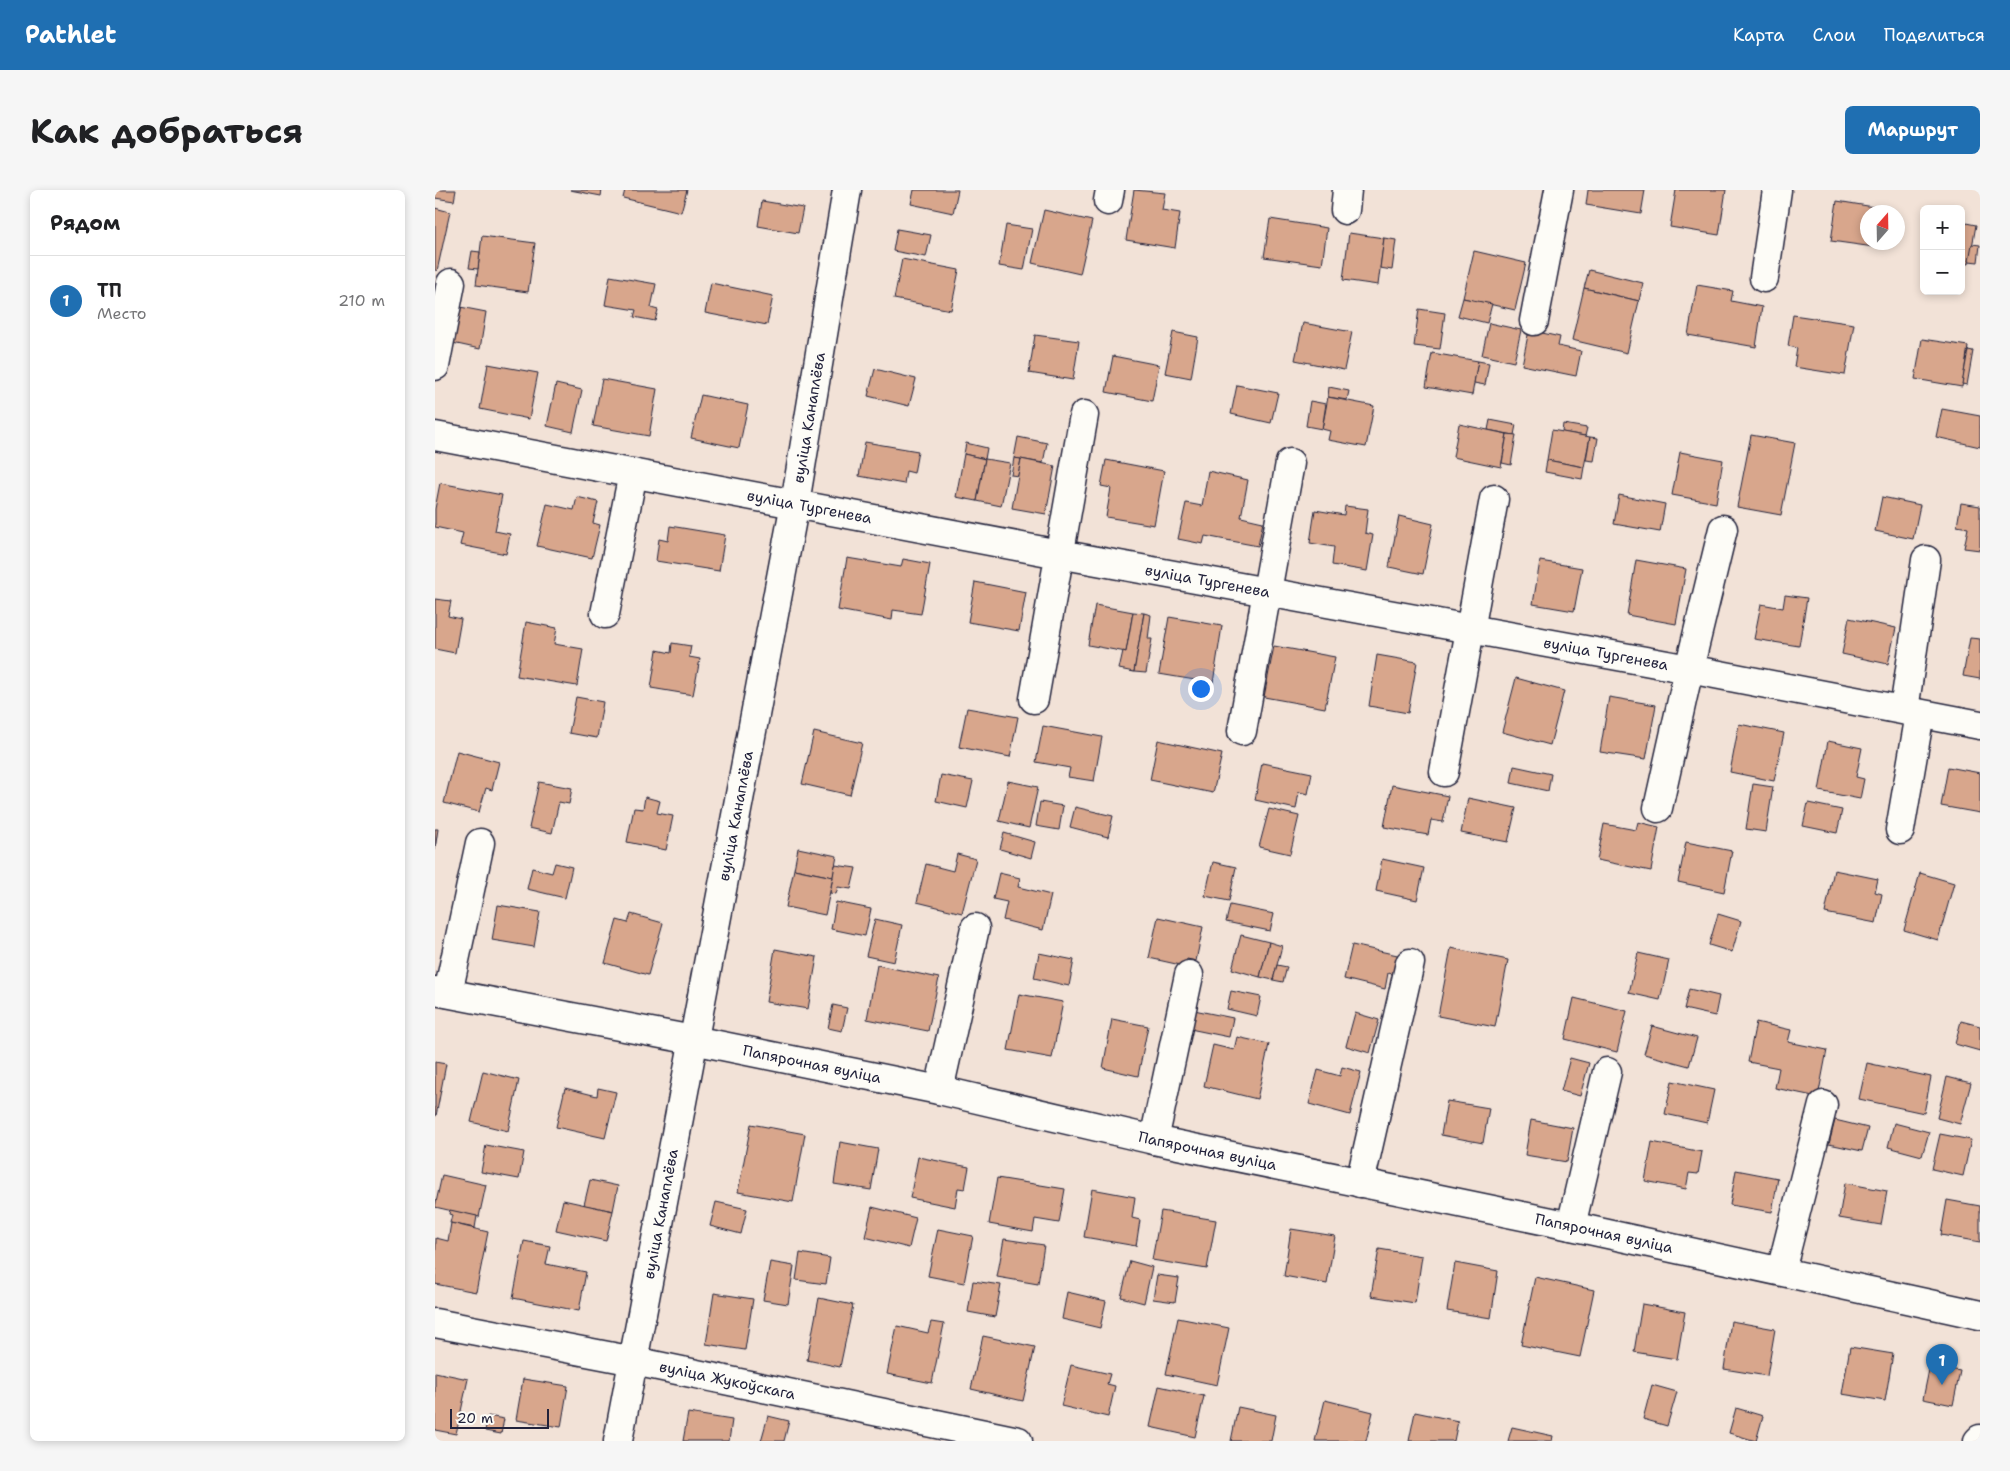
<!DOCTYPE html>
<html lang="ru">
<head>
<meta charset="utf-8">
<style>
  :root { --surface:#fff; --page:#f6f6f6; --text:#202124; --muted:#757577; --line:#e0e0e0; --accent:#1f6fb2 }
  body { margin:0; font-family:"Shantell Sans",sans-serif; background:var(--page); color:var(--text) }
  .controls { position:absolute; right:15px; top:15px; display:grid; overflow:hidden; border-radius:8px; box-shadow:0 2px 8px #0003 }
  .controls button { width:45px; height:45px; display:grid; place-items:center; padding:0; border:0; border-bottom:1px solid var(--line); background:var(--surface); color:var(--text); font:25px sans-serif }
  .compass { position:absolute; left:1425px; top:15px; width:45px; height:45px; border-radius:50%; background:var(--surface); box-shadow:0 2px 8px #0003; rotate:20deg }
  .scale { position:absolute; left:15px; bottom:12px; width:99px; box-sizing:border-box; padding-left:5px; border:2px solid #22223b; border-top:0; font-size:14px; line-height:18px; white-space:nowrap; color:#22223b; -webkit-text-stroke:4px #fdfcf7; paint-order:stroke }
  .you { position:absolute; left:765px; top:498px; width:18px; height:18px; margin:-12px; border:4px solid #fff; border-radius:50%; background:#1a73e8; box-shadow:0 0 0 8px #1a73e833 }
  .badge { display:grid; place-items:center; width:32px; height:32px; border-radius:50%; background:var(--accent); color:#fff; font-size:16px; font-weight:700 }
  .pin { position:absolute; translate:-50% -41px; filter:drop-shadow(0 1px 2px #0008) }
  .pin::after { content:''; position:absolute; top:26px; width:18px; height:15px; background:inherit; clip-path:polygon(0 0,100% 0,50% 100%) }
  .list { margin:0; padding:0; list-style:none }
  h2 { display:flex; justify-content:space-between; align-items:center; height:65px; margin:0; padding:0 20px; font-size:21px }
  h2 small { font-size:16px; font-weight:400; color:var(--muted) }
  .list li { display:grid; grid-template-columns:32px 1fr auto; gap:15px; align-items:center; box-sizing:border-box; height:90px; padding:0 20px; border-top:1px solid var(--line) }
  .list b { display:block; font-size:19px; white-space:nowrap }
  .list p { margin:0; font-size:16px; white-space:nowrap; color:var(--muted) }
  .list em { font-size:16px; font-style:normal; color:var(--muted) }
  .map { position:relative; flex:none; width:1545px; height:1251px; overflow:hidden; border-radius:8px }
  header { display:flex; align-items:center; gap:30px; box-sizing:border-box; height:70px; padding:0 25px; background:var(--accent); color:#fff }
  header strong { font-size:24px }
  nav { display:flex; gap:28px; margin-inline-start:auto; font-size:18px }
  .intro { display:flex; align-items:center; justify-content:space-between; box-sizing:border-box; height:120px; padding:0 30px }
  h1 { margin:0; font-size:35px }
  .button { padding:12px 22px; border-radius:8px; background:var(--accent); color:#fff; font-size:18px; font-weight:700 }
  main { display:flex; gap:30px; padding:0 30px }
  aside { flex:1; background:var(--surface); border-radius:8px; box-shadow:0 2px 8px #0003 }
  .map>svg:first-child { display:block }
  .building { fill:#d8a68c; stroke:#22223b }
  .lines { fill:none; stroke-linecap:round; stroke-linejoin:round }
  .minor-casing { stroke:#22223b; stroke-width:31 }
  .minor { stroke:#fdfcf7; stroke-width:28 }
  .labels { text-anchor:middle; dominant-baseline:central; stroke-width:4.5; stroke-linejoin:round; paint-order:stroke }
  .street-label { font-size:15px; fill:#22223b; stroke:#fdfcf7 }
</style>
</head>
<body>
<header>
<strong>Pathlet</strong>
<nav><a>Карта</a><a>Слои</a><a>Поделиться</a></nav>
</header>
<div class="intro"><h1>Как добраться</h1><a class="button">Маршрут</a></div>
<main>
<aside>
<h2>Рядом<small></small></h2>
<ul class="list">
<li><span class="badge">1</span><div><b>ТП</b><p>Место</p></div><em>210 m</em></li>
</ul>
</aside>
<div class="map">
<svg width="1545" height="1251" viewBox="0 0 1545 1251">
  <rect width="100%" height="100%" fill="#f2e2d7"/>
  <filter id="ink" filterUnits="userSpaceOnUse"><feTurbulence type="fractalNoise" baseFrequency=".02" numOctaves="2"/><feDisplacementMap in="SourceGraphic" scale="10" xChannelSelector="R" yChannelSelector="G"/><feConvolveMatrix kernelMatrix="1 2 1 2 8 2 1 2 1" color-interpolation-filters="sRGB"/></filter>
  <g filter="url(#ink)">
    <g class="building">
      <polygon points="0,0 21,0 19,11 0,8"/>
      <polygon points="135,0 167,0 166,6"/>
      <polygon points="190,0 252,0 246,22 188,8"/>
      <polygon points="479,0 523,0 518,23 476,14"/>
      <polygon points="699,0 730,3 727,20 745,23 740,58 691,50"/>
      <polygon points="1153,0 1210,0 1206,24 1151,15"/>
      <polygon points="1241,0 1291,0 1284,45 1235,37"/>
      <polygon points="327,11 368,18 363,43 323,36"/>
      <polygon points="1402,11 1445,18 1445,22 1432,22 1432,52 1440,52 1439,57 1396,51"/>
      <polygon points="0,18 15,22 2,81 0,80"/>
      <polygon points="609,20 657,31 645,84 597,73"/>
      <polygon points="835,29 892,38 887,75 829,67"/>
      <polygon points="1526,32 1541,35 1534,74 1526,73"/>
      <polygon points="571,35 597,39 589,80 564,76"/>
      <polygon points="462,39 496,45 491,67 458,61"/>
      <polygon points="914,43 949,48 943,95 908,90"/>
      <polygon points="47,46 100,53 93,102 41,95"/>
      <polygon points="949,48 961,50 957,80 945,78"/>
      <polygon points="1537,54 1545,55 1543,72 1534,71"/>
      <polygon points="37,61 45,62 43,79 34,78"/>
      <polygon points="1039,61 1091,73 1080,120 1028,108"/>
      <polygon points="467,69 524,80 516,120 459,109"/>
      <polygon points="1154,80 1208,93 1204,111 1149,98"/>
      <polygon points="175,86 221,94 216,118 223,120 220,131 199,127 201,120 170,115"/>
      <polygon points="276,93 338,106 332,135 270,123"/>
      <polygon points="1262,95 1298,101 1296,111 1327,117 1321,157 1253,145"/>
      <polygon points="1149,98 1204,111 1192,163 1137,150"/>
      <polygon points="1028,108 1057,114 1052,133 1023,126"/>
      <polygon points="20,116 51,122 45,159 13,152"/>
      <polygon points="984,119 1010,123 1005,159 979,156"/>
      <polygon points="1358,125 1419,134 1410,185 1359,177 1362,158 1353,156"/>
      <polygon points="868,133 917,142 909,180 860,170"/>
      <polygon points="1054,133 1086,140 1079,172 1047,165"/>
      <polygon points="1094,140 1125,147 1123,156 1146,161 1141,186 1087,175"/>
      <polygon points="738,142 763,147 756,188 730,183"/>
      <polygon points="600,145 644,151 638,190 594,183"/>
      <polygon points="1487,149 1533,156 1527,197 1480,189"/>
      <polygon points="1533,160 1538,161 1532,195 1527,194"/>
      <polygon points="997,163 1043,171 1037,205 991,197"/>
      <polygon points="678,166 724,175 717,211 671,202"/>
      <polygon points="1043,171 1054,173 1050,195 1039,193"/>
      <polygon points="53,174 103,183 94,229 45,219"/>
      <polygon points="440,179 481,189 474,216 433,206"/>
      <polygon points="167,189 222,199 214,246 158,236"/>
      <polygon points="121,194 147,200 138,242 112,236"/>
      <polygon points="802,195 843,203 836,233 796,224"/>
      <polygon points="894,197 914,201 912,210 893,207"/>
      <polygon points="266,205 313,215 304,258 256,248"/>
      <polygon points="893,207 939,216 931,257 893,250 895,241 887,239"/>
      <polygon points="875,211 891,214 887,239 871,236"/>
      <polygon points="1507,219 1545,226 1545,257 1501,247"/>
      <polygon points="1055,230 1081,235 1079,245 1053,240"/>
      <polygon points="1024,234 1072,244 1066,277 1018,267"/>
      <polygon points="1128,234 1152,238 1150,246 1127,242"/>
      <polygon points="1117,240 1155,247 1149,277 1112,270"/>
      <polygon points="1072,244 1081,245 1076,275 1067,273"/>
      <polygon points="1316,245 1360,253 1346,325 1302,317"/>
      <polygon points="583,247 612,253 608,273 579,268"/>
      <polygon points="1155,247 1163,248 1159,271 1151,270"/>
      <polygon points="430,252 483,261 479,283 471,281 469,294 424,286"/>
      <polygon points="531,253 552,258 550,269 529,264"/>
      <polygon points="1245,262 1288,270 1281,313 1237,305"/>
      <polygon points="529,264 550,269 542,311 521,307"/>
      <polygon points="579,268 586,269 583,286 576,285"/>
      <polygon points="550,269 575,273 566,316 542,311"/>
      <polygon points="586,269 620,276 611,324 577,318"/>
      <polygon points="671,270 729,281 719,335 671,327 676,298 666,296"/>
      <polygon points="1112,270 1149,277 1147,289 1110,282"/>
      <polygon points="773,281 813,290 806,327 828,332 823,356 770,346 768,354 743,349 751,313 767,316"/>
      <polygon points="5,293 67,305 60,341 75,344 71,364 25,355 28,343 0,337 0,319"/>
      <polygon points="1184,305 1230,314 1225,342 1179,334"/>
      <polygon points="142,307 163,312 158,333 165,335 157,368 102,356 112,314 139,320"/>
      <polygon points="1447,307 1485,315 1478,349 1440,341"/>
      <polygon points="1526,313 1545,316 1545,360 1529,358 1533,338 1522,336"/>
      <polygon points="910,316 933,319 930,343 938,345 932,381 897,375 899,357 875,353 880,320 909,325"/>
      <polygon points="964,326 998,334 988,384 954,377"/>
      <polygon points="235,336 290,345 284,381 221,371 224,349 233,351"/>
      <polygon points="412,368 466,377 468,369 495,374 486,424 458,420 457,430 403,420"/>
      <polygon points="1201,370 1251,379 1241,434 1192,425"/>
      <polygon points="1105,371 1147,378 1139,421 1098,414"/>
      <polygon points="540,392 591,402 584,441 533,432"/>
      <polygon points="1350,405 1372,408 1364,456 1319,449 1326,414 1348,418"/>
      <polygon points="0,409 16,411 13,426 26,429 20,463 0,459"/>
      <polygon points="660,415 698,422 691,462 653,455"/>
      <polygon points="698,422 709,423 699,482 684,479 688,461 691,462"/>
      <polygon points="709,423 716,425 713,449 717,449 711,483 699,482"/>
      <polygon points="734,427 787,436 778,493 724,484"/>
      <polygon points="1414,428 1461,438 1453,474 1407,464"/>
      <polygon points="91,432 122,438 119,454 148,459 142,496 82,486"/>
      <polygon points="1535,448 1545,449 1545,489 1528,486"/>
      <polygon points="237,453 256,456 254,467 265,469 258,505 216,498 222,460 236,463"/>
      <polygon points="839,456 900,467 890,518 829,507"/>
      <polygon points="942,465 982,472 973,523 934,516"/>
      <polygon points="1081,488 1129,501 1115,555 1067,542"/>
      <polygon points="141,507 168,512 162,548 134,543"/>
      <polygon points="1174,507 1221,515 1211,569 1165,562"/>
      <polygon points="532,518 583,527 575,567 524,557"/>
      <polygon points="1304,534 1349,543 1339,591 1295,582"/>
      <polygon points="608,536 667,547 659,591 633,587 635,578 601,572"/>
      <polygon points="379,542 427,553 415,605 367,594"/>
      <polygon points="723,550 787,564 778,603 715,590"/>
      <polygon points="1393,551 1427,558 1421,587 1429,589 1425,609 1384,601"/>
      <polygon points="22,561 64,572 57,600 51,598 44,622 9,613"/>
      <polygon points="827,573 877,583 873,604 864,602 861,619 820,610"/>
      <polygon points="1079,576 1116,584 1113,601 1076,593"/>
      <polygon points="1513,577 1545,583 1545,623 1506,616"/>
      <polygon points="506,585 538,591 532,618 501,611"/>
      <polygon points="573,591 603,597 594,638 564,631"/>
      <polygon points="104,592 137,598 134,614 124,612 117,643 94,638"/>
      <polygon points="1318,594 1338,597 1331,642 1311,639"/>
      <polygon points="957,595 1013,606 1008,632 996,630 993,645 949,637"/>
      <polygon points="210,607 225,611 222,623 238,626 231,660 192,652 199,618 208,619"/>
      <polygon points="1033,608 1081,618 1073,652 1026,643"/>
      <polygon points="605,612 628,616 624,640 601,636"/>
      <polygon points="1373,613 1407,620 1402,643 1368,636"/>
      <polygon points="640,617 678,626 673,647 635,637"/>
      <polygon points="834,619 864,626 855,664 824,657"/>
      <polygon points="1203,632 1224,637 1216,681 1162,670 1169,634 1201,640"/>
      <polygon points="0,639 3,639 0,660"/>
      <polygon points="569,643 600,652 596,668 565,659"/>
      <polygon points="1251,652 1297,661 1289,702 1243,692"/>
      <polygon points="363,658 402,666 398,687 359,679"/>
      <polygon points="522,664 541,669 527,723 482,712 491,674 518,681"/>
      <polygon points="947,669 989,678 982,710 941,701"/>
      <polygon points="778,672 801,677 794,711 770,706"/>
      <polygon points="120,673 137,677 130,708 92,699 97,678 117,683"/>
      <polygon points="400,675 421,678 416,699 403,697 401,704 395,703"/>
      <polygon points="359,679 398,687 390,725 351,717"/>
      <polygon points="1399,680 1443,689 1440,702 1447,704 1441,733 1390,723"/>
      <polygon points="564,683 585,688 583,697 616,705 608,740 568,730 572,712 558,709"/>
      <polygon points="1485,683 1519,693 1503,750 1469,740"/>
      <polygon points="401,712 436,719 430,746 396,739"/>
      <polygon points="63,715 105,722 99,757 57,750"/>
      <polygon points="795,715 839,724 835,741 791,732"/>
      <polygon points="196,724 228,733 213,785 170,773 182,730 193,733"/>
      <polygon points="1283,724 1306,731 1297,762 1274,755"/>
      <polygon points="723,727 768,737 761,771 752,769 750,776 714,768"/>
      <polygon points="440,729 467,735 459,772 431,766"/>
      <polygon points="806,745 834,752 825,787 797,779"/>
      <polygon points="834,752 847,756 838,790 825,787"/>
      <polygon points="917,755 967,766 962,785 953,783 950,799 909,789"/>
      <polygon points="1016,758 1073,770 1060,837 1003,826"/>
      <polygon points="340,759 382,767 373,819 331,812"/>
      <polygon points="604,763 639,770 634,796 599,788"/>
      <polygon points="1203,763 1234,770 1225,810 1194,803"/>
      <polygon points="442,775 504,788 493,841 432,829"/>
      <polygon points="842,775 852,777 848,792 838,790"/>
      <polygon points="1254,799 1284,806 1280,826 1249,819"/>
      <polygon points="796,801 826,807 822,826 792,819"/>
      <polygon points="584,804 628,812 617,868 573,860"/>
      <polygon points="1139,808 1192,821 1182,862 1130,849"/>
      <polygon points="398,815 412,818 407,841 393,838"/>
      <polygon points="759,820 798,828 794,847 755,839"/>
      <polygon points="920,823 944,830 935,863 911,856"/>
      <polygon points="677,829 713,836 703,886 668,878"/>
      <polygon points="1526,831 1545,836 1545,861 1520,854"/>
      <polygon points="1321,832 1356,840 1353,852 1392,860 1383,907 1340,898 1344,878 1313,872"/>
      <polygon points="1217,836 1262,848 1254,876 1209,864"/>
      <polygon points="802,847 834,854 822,909 769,896 778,855 799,860"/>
      <polygon points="1135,868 1154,873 1145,906 1126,901"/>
      <polygon points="0,872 11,874 1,926 0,926"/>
      <polygon points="1432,873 1496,887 1489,923 1424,909"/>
      <polygon points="907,877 926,882 915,925 874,914 883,880 905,886"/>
      <polygon points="48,881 84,890 73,941 36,932"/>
      <polygon points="1512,887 1536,893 1525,934 1502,928"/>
      <polygon points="1237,891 1279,900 1272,933 1230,924"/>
      <polygon points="130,898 162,906 163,898 181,902 170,948 121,937"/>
      <polygon points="1012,911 1054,918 1048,953 1006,945"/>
      <polygon points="1096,930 1138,938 1132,972 1090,965"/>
      <polygon points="1400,930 1433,938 1427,961 1394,954"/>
      <polygon points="1459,933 1494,942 1487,966 1453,957"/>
      <polygon points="316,934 370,944 358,1012 303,1002"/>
      <polygon points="1505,944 1536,950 1528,986 1497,979"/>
      <polygon points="405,952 443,959 436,1000 399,994"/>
      <polygon points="1217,952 1267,962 1263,984 1254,983 1251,999 1210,991"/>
      <polygon points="51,955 89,962 84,989 46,982"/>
      <polygon points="483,967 534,977 530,999 523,998 520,1017 475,1008"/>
      <polygon points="1301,980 1343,988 1337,1022 1295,1015"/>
      <polygon points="7,985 51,995 44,1027 0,1017"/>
      <polygon points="562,988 630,999 624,1033 600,1029 598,1042 554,1034"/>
      <polygon points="155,990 183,996 178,1021 149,1015"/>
      <polygon points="1410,993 1452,1001 1446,1035 1404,1028"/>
      <polygon points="657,999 700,1007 697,1028 705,1030 701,1056 649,1047"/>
      <polygon points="128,1010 178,1021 171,1051 121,1040"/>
      <polygon points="1512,1010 1545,1016 1545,1052 1506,1045"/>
      <polygon points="281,1012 312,1019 306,1044 275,1036"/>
      <polygon points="437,1017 481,1028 474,1058 430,1047"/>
      <polygon points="15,1020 42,1026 40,1038 15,1033 17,1025 14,1024"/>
      <polygon points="726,1021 781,1030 772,1079 717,1070"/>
      <polygon points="16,1033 53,1042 41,1102 0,1094 1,1048 13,1051"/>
      <polygon points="503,1039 538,1046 529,1093 493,1086"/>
      <polygon points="856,1039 900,1046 892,1094 849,1086"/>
      <polygon points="569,1049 609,1055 603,1094 562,1087"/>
      <polygon points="89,1051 115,1056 111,1074 151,1082 144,1121 78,1108"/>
      <polygon points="944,1059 987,1066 980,1113 936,1106"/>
      <polygon points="365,1063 395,1068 391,1094 361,1090"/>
      <polygon points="695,1071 717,1077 709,1113 686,1107"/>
      <polygon points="335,1072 359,1076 353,1114 328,1110"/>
      <polygon points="1020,1073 1063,1081 1056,1128 1012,1121"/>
      <polygon points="722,1085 744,1088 740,1112 718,1109"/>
      <polygon points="1100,1087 1159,1100 1145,1167 1086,1155"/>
      <polygon points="538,1091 566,1095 560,1127 533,1122"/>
      <polygon points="632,1102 671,1111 665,1138 627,1129"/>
      <polygon points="279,1103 318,1109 310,1160 271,1154"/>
      <polygon points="384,1108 418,1115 405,1177 372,1170"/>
      <polygon points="1207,1114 1250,1122 1242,1169 1199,1162"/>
      <polygon points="743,1128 794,1138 782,1195 731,1184"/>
      <polygon points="1296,1131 1340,1139 1332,1186 1289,1179"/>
      <polygon points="496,1132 509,1134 497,1193 452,1184 462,1136 493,1143"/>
      <polygon points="548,1146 600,1157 588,1211 536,1199"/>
      <polygon points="1415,1157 1458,1164 1450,1211 1407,1204"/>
      <polygon points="636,1175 675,1184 672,1194 680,1196 673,1227 626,1216"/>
      <polygon points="1495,1175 1525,1181 1518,1215 1488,1209"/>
      <polygon points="0,1182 33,1189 21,1244 0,1240"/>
      <polygon points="88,1189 133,1196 126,1237 81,1230"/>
      <polygon points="1217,1195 1242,1202 1232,1236 1208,1229"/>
      <polygon points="724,1196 769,1206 760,1247 715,1237"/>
      <polygon points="890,1210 938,1222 931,1251 880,1251"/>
      <polygon points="803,1217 841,1225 836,1251 796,1251"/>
      <polygon points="1301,1218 1328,1226 1321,1251 1294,1243"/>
      <polygon points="980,1222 1023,1231 1019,1251 974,1251"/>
      <polygon points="253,1223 297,1230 294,1251 248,1251"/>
      <polygon points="53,1226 69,1229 66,1244 50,1241"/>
      <polygon points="333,1226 354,1231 349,1251 326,1251"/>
      <polygon points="1077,1237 1118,1246 1117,1251 1073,1251"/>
    </g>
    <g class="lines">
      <g class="minor-casing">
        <g id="minor">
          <polyline points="673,11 675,0"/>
          <polyline points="910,20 912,0"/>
          <polyline points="1329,88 1342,0"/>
          <polyline points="1099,131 1124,0"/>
          <polyline points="0,176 16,93"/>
          <path id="s1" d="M0 246 624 364 1254 479 1545 535"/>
          <polyline points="170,424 198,283"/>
          <polyline points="599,509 649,225"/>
          <polyline points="1469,520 1491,370"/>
          <polyline points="807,541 855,273"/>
          <polyline points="1009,582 1059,309"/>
          <polyline points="1223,618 1254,479 1288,339"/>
          <polyline points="1465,640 1485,524"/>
          <path id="s2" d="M0 801 258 850 504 900 719 950 1136 1036 1545 1125"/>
          <polyline points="13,803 45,653"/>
          <polyline points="504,900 540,738"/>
          <polyline points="719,950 754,785"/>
          <polyline points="925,993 975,773"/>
          <polyline points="1136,1036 1172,882"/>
          <polyline points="1346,1081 1388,915"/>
          <path id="s3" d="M0 1133 199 1171 583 1251"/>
          <path id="s4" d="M183 1251 360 313 412 0"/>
          <polyline points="1543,1251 1545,1249"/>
        </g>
      </g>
      <use href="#minor" class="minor"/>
    </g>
  </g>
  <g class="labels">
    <g class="street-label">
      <text stroke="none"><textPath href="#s4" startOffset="1041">вуліца Канаплёва</textPath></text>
      <text stroke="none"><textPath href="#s1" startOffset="381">вуліца Тургенева</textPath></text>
      <text stroke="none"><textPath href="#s1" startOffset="786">вуліца Тургенева</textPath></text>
      <text stroke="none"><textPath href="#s1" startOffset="1191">вуліца Тургенева</textPath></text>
      <text stroke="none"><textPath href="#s4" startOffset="636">вуліца Канаплёва</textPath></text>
      <text stroke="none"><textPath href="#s2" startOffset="384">Папярочная вуліца</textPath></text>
      <text stroke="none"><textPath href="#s2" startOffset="789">Папярочная вуліца</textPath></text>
      <text stroke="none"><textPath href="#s4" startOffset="231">вуліца Канаплёва</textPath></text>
      <text stroke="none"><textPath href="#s2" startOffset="1194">Папярочная вуліца</textPath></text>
      <text stroke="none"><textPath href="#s3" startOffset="298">вуліца Жукоўскага</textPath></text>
    </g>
  </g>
</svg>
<div class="controls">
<button>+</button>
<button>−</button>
</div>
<svg class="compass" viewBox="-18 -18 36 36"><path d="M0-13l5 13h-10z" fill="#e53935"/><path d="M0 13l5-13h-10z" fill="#757577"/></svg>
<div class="scale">20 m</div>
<div class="you"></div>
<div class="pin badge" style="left:1507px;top:1195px">1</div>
</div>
</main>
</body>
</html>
